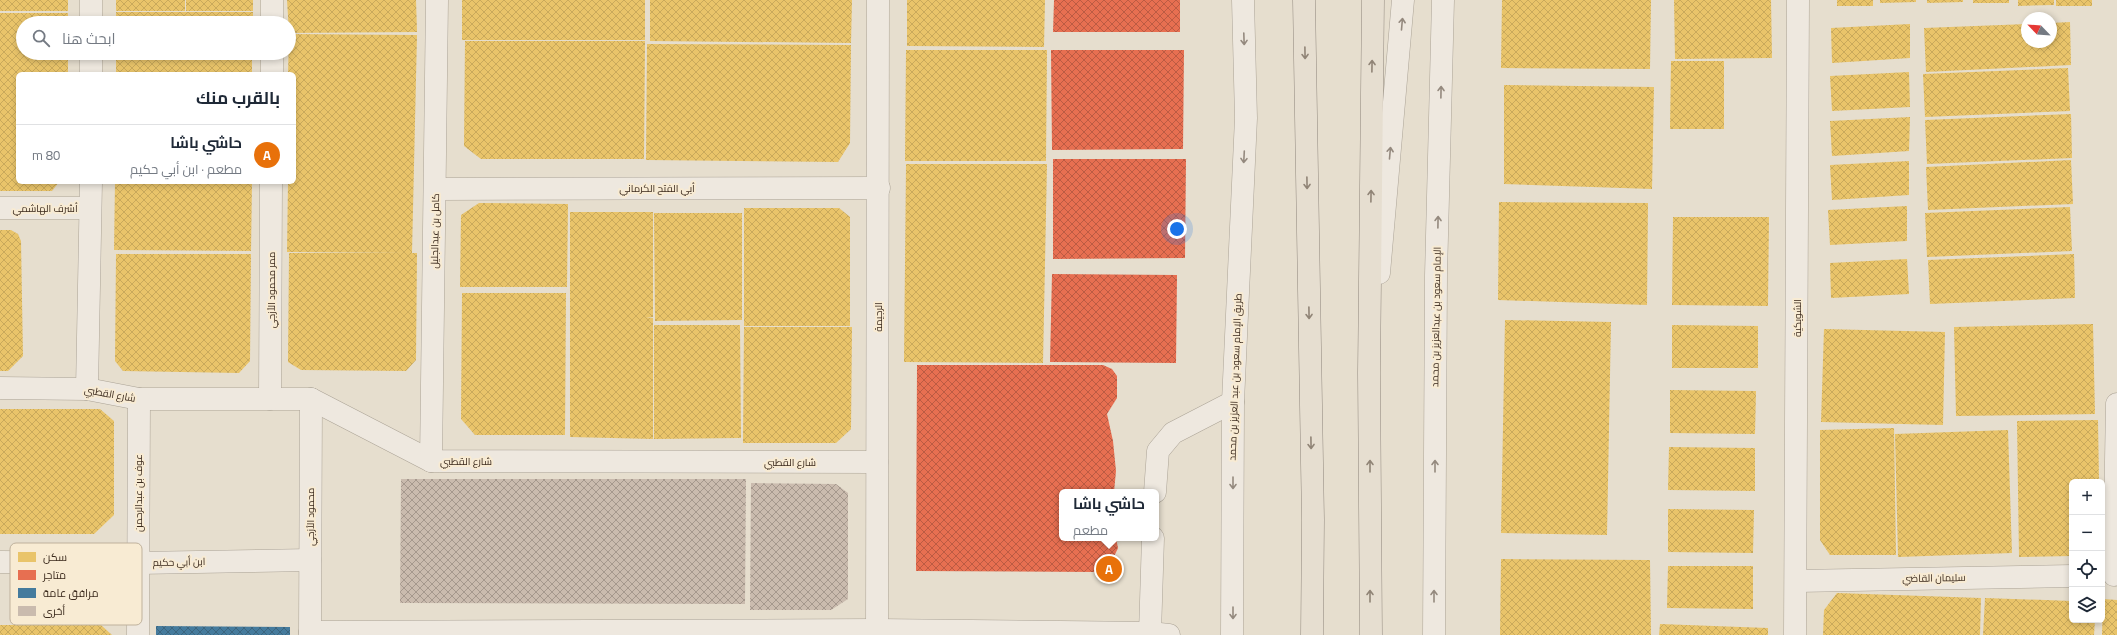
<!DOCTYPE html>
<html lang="ar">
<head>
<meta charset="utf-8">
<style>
  :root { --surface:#fff; --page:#f6f6f7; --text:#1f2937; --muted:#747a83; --line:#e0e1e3; --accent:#77695b }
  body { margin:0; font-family:Georgia,Cairo,serif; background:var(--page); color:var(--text); direction:rtl }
  .controls { position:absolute; right:12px; bottom:12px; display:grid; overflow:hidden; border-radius:6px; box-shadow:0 2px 6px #0003 }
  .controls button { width:36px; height:36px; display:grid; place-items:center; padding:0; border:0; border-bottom:1px solid var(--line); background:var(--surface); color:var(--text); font:20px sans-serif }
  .compass { position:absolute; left:2021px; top:12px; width:36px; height:36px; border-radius:50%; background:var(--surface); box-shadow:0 2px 6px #0003; rotate:295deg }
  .you { position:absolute; left:1177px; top:229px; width:14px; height:14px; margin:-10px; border:3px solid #fff; border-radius:50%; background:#1a73e8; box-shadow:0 0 0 6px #1a73e833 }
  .badge { display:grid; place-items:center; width:26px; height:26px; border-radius:50%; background:var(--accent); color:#fff; font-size:13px; font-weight:700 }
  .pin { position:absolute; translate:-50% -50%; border:2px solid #fff; box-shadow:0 1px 4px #0006 }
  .popup { position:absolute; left:1059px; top:489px; width:100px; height:52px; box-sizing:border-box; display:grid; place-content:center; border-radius:6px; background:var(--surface); filter:drop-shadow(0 1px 3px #0005); font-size:13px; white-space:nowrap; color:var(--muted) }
  .popup b { font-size:15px; color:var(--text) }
  .popup::after { content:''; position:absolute; left:50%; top:100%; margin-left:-8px; border:8px solid transparent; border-top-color:var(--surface) }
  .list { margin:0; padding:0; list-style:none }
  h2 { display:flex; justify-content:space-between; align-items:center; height:52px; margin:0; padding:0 16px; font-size:17px }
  h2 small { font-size:13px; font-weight:400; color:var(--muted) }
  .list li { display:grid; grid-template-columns:26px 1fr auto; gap:12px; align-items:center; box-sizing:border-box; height:60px; padding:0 16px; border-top:1px solid var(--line) }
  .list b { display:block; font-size:15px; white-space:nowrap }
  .list p { margin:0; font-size:13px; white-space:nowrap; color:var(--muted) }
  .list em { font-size:13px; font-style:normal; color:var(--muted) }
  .icon { flex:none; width:22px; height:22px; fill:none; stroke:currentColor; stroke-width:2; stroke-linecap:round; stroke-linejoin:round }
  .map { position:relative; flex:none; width:2117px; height:635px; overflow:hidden; direction:ltr }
  .search { position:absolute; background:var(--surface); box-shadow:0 2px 6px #0003; left:16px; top:16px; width:280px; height:44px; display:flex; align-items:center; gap:10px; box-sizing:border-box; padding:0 14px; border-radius:22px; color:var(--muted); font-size:15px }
  .panel { position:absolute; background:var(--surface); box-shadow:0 2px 6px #0003; left:16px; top:72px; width:280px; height:112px; border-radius:6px; direction:rtl }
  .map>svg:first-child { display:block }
  .homes { fill:url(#homes-cross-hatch) }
  .shops { fill:url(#shops-cross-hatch) }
  .public { fill:url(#public-cross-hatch) }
  .building { fill:url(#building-cross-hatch) }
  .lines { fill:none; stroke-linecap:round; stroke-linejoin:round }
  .minor-casing { stroke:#aba396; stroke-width:23 }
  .major-casing { stroke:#91887e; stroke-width:23 }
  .minor { stroke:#eee8df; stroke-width:22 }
  .major { stroke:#e6ded0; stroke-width:22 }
  .oneway { stroke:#94897e }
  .oneway2 { stroke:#908476 }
  .labels { text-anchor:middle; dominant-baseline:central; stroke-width:4; stroke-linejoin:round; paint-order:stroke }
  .street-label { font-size:10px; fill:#3b2a1d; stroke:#f8ebd3 }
  .key { fill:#f8ebd3; stroke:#bfb19c; stroke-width:1 }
  .key-label { font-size:11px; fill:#3b2a1d }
</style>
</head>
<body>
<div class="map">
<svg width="2117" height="635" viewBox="0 0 2117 635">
  <defs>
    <pattern id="homes-cross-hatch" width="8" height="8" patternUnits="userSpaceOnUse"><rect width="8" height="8" fill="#e9c46a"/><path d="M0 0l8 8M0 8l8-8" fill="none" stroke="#c9a95b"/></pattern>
    <pattern id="shops-cross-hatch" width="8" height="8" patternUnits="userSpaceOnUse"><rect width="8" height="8" fill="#e76f51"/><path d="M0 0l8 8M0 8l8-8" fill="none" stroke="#bc5b43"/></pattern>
    <pattern id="public-cross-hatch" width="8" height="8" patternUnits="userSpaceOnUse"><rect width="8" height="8" fill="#457b9d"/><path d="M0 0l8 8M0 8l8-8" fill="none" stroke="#3b657f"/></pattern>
    <pattern id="building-cross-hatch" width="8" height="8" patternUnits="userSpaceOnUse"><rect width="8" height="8" fill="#cabbae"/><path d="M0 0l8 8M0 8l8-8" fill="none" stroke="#a5988d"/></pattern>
  </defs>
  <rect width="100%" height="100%" fill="#e6dece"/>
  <g class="homes">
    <rect x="0" y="0" width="68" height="11"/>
    <rect x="116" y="0" width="69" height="11"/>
    <rect x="186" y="0" width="67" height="11"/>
    <polygon points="287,0 416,0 417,32 289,33"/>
    <rect x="462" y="0" width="183" height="40"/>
    <polygon points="650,0 852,0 851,43 650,41"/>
    <polygon points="907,0 1045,0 1044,47 907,46"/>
    <polygon points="1502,0 1651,0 1650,69 1501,68"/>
    <polygon points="1674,0 1771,0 1772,58 1675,59"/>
    <rect x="1837" y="0" width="36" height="6"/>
    <polygon points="1880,0 1916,0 1916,2 1880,3"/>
    <polygon points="1927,0 1963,0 1963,2 1927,3"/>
    <rect x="1973" y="0" width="36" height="3"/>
    <polygon points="2018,0 2054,0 2054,5 2018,6"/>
    <rect x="2056" y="0" width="36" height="6"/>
    <rect x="116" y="12" width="137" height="11"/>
    <polygon points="0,13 68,13 68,23 23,23 23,53 68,53 68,74 18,74 18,182 59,182 52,191 0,191"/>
    <polygon points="2070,22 2071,65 1926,72 1924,28 2027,24 2027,42 2051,42 2051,23"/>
    <polygon points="1910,24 1910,58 1832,63 1831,28"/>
    <polygon points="289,34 417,35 412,253 417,253 416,360 406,371 301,370 288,362 289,253 404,252 287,252 288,182 294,182 294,74 288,74"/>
    <polygon points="465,41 645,41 644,159 481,159 464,146"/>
    <polygon points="647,44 851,45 850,143 838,162 646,160"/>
    <polygon points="906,50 1047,50 1046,161 905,161"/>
    <rect x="116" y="53" width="136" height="21"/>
    <polygon points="1671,61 1724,61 1724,129 1670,129"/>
    <polygon points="2068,68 2070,111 1925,117 1923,74"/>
    <polygon points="1909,72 1910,107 1832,111 1830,76"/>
    <polygon points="1504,85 1654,87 1652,189 1504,184"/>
    <polygon points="2071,114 2072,158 1927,164 1925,120"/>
    <polygon points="1910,117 1909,151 1832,156 1830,121"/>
    <polygon points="2071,160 2073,204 1928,210 1926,167"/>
    <polygon points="1909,161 1909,195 1832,200 1830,165"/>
    <polygon points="906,164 1047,164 1043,363 904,362"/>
    <polygon points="115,182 252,182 251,251 114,250"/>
    <polygon points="1499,202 1648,203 1647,305 1498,300"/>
    <polygon points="479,203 568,204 567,287 460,287 461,215"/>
    <polygon points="1907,206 1907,241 1830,245 1828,210"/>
    <polygon points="2070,207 2072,251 1927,257 1925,213"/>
    <polygon points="744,208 839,208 850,217 850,326 744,326"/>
    <polygon points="570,212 653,212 653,317 646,318 653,318 653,439 570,437"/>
    <polygon points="654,213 742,213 742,320 655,321"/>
    <polygon points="1673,217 1769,217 1768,306 1672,305"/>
    <polygon points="0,230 11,230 18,234 21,241 23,356 8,371 0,371"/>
    <polygon points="116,254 251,254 250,361 239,373 123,371 115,361"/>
    <polygon points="2074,254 2075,298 1930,304 1928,260"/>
    <polygon points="1907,259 1909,294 1831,298 1830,263"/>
    <polygon points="462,293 566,293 565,435 475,435 461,419"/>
    <polygon points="1505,320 1611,322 1607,535 1501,533"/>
    <polygon points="2093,324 2095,414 1956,416 1954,327"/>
    <polygon points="654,325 740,325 741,438 654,439"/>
    <polygon points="1672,325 1758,326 1758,368 1672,368"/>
    <polygon points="744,327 852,327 851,429 836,443 743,443"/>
    <polygon points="1824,329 1945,332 1943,425 1821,422"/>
    <polygon points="1670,390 1756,391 1755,434 1670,433"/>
    <polygon points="0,409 100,409 114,421 114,515 94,534 0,534"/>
    <polygon points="2098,420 2099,482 2072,482 2072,556 2019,557 2017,421"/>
    <polygon points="1894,428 1896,555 1830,555 1820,540 1820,430"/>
    <polygon points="2008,430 2012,553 1898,557 1895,434"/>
    <polygon points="1669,447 1755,448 1755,491 1668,490"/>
    <polygon points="1668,509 1754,510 1753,553 1668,552"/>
    <polygon points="1501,559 1650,560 1651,635 1500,635"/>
    <polygon points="1668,566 1753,566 1753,609 1667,608"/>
    <polygon points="1837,593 1981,598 1980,635 1823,635 1824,610"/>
    <polygon points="1985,598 2072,601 2072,620 2095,620 2094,635 1983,635"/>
    <polygon points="2103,599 2117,600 2117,635 2102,635"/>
    <polygon points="1660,624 1768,628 1768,635 1659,635"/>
    <polygon points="0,625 101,625 112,635 0,635"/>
  </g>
  <g class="shops">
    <polygon points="1054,0 1180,0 1180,32 1053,32"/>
    <polygon points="1051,50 1184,50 1183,149 1052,150"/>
    <polygon points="1053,159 1186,159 1185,258 1053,259"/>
    <polygon points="1052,274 1177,275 1176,363 1050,362"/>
    <polygon points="917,365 1103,365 1112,369 1117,376 1117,398 1107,414 1113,441 1116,471 1114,492 1062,492 1062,538 1116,538 1118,548 1111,563 1094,572 916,571"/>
  </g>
  <polygon class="public" points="156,626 290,627 290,635 156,635"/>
  <g class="building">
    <polygon points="401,479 746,479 745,604 400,603"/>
    <polygon points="751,483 836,484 848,493 848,599 831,610 750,610"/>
  </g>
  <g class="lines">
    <g class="minor-casing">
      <g id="minor">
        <polyline points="91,23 91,0"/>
        <polyline points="272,23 272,0"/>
        <polyline points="91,74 91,53"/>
        <polyline points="272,74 272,53"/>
        <polyline points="436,189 879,188"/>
        <polyline points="0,208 90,208"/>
        <polyline points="1379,273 1403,0"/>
        <polyline points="0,388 87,389 139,399 311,399 431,461 877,462"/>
        <polyline points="87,389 91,182"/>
        <polyline points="270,399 271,182"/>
        <polyline points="431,461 437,0"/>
        <polyline points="1155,492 1158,451 1173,433 1233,402"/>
        <polyline points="0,562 138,563 310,560"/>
        <polyline points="2114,575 2117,404"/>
        <polyline points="1797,581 2072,576"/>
        <polyline points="310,632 877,630 1150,633 1169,635"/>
        <polyline points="1150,633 1153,538"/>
        <polyline points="138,635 139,399"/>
        <polyline points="310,635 311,399"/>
        <polyline points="877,635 878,0"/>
        <polyline points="1232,635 1233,402 1246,118 1243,0"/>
        <polyline points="1434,635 1436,275 1443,0"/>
        <polyline points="1795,635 1798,0"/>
      </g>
    </g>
    <g class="major-casing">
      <g id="major">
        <polyline points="1304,0 1313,520 1312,635"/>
        <polyline points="1371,635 1369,373 1373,0"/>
      </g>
    </g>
    <use href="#minor" class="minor"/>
    <use href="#major" class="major"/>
  </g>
  <defs><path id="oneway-shaft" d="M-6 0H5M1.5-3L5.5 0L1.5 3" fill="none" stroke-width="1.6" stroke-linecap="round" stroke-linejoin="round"/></defs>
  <g class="oneway">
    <use href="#oneway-shaft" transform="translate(1402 24) rotate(-85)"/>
    <use href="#oneway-shaft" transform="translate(1244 39) rotate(88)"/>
    <use href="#oneway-shaft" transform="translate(1441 92) rotate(-89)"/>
    <use href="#oneway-shaft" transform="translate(1390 153) rotate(-85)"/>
    <use href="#oneway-shaft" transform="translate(1244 157) rotate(93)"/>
    <use href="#oneway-shaft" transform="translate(1438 222) rotate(-89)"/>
    <use href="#oneway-shaft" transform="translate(1435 466) rotate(-90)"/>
    <use href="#oneway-shaft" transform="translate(1233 483) rotate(90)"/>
    <use href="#oneway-shaft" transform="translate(1434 596) rotate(-90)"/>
    <use href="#oneway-shaft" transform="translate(1233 613) rotate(90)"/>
  </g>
  <g class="oneway2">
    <use href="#oneway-shaft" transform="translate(1305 53) rotate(89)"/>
    <use href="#oneway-shaft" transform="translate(1372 66) rotate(-89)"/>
    <use href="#oneway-shaft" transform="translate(1307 183) rotate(89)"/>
    <use href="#oneway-shaft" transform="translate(1371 196) rotate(-89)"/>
    <use href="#oneway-shaft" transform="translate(1309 313) rotate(89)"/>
    <use href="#oneway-shaft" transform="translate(1311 443) rotate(89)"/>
    <use href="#oneway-shaft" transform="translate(1370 466) rotate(-90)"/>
    <use href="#oneway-shaft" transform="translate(1370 596) rotate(-90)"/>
  </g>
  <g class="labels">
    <g class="street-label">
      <text x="657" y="188">أبي الفتح الكرماني</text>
      <text x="45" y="208">أشرف الهاشمي</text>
      <text transform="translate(435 231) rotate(-89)">كامل بن عبدالجليل</text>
      <text transform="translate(271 290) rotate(-90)">ممر محمود الأزجي</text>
      <text transform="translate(878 317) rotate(-90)">الرجيمة</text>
      <text transform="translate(1436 317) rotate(-89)">الإمام سعود بن عبدالعزيز بن محمد</text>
      <text transform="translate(1797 318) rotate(-90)">الشويكية</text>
      <text transform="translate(1235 377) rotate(-88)">طريق الإمام سعود بن عبد العزيز بن محمد</text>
      <text transform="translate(110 394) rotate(10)">شارع القطبي</text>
      <text x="466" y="461">شارع القطبي</text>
      <text x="790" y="462">شارع القطبي</text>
      <text transform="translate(138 493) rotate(-90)">عوف بن عبدالرحمن</text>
      <text transform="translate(310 517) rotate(-90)">محمود الأزجي</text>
      <text transform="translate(179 562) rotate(-1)">ابن أبي حكيم</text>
      <text transform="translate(1934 578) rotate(-1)">سليمان القاضي</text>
    </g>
  </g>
  <rect x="10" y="543" width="132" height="82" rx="6" class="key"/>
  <rect x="18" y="552" width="18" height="10" fill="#e9c46a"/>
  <rect x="18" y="570" width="18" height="10" fill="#e76f51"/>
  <rect x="18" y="588" width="18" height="10" fill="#457b9d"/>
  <rect x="18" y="606" width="18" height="10" fill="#cabbae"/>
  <g class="key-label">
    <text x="43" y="561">سكن</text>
    <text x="43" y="579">متاجر</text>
    <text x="43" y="597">مرافق عامة</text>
    <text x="43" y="615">أخرى</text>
  </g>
</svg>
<div class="controls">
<button>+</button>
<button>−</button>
<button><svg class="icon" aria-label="locate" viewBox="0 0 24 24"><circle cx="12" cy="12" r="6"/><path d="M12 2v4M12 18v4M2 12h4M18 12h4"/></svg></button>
<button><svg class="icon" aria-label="layers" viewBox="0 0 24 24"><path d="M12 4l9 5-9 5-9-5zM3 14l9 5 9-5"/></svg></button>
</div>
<svg class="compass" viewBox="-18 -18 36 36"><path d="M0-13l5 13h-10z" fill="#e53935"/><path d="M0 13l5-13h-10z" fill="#747a83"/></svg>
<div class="you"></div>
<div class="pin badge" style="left:1109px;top:569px;background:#e8710a">A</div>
<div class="popup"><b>حاشي باشا</b>مطعم</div>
<div class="search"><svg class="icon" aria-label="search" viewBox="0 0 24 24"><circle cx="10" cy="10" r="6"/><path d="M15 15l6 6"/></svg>ابحث هنا</div>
<section class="panel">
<h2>بالقرب منك<small></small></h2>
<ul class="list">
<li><span class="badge" style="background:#e8710a">A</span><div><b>حاشي باشا</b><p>مطعم · ابن أبي حكيم</p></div><em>80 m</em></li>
</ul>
</section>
</div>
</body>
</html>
